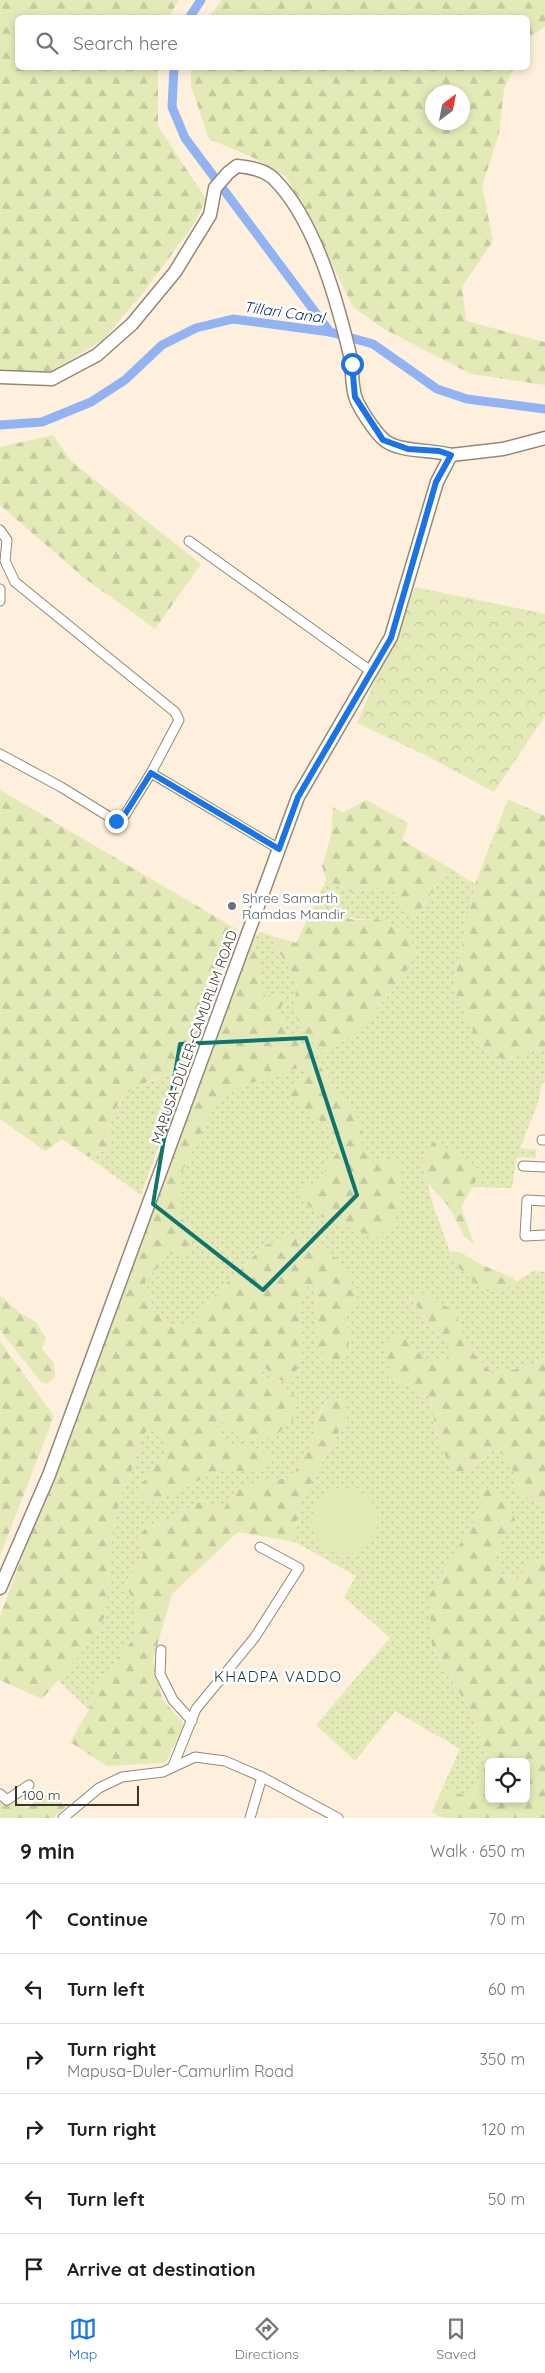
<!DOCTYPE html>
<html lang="en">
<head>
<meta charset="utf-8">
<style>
  :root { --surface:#fff; --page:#f2f2f2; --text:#202124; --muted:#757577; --line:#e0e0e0; --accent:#1a73e8 }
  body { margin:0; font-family:Quicksand,sans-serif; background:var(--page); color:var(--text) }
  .controls { position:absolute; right:15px; bottom:15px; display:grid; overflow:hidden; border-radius:8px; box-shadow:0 2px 8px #0003 }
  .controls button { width:45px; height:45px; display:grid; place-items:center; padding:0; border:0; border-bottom:1px solid var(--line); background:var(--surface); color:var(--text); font:25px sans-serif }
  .compass { position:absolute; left:425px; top:85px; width:45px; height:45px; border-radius:50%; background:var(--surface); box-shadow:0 2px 8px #0003; rotate:32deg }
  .scale { position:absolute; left:15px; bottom:12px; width:124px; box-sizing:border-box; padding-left:5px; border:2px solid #3b352e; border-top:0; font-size:14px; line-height:18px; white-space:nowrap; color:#3b352e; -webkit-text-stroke:4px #fff; paint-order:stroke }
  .stop { position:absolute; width:15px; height:15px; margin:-11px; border:4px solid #1a73e8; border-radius:50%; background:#fff }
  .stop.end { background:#1a73e8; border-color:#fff; box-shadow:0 1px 5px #0008 }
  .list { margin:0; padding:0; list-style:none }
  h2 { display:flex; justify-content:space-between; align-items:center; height:65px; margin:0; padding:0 20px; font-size:21px }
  h2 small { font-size:16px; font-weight:400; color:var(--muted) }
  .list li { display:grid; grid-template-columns:32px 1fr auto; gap:15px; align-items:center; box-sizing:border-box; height:70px; padding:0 20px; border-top:1px solid var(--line) }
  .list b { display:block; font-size:19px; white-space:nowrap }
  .list p { margin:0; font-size:16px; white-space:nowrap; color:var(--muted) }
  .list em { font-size:16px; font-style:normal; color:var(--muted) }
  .icon { flex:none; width:28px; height:28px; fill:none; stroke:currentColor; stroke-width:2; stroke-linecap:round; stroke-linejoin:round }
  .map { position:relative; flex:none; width:545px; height:1818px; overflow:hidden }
  .search { position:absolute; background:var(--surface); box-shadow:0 2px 8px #0003; left:15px; right:15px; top:15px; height:55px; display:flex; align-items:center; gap:12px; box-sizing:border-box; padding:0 18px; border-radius:8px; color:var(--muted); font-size:19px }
  .sheet { height:485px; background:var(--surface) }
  nav { display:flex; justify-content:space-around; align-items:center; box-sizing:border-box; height:70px; border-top:1px solid var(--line); background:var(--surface); font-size:14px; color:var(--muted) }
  nav a { display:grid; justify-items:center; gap:2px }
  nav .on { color:var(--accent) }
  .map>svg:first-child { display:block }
  .grass { fill:url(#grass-dots) }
  .forest { fill:url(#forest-firs); fill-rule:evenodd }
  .park { fill:url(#park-crowns) }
  .pitch { fill:#e4eab7 }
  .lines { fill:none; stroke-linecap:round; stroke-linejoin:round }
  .canal { stroke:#92b3f3; stroke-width:9 }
  .street-casing { stroke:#958877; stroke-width:11 }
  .secondary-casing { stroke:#958877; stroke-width:15 }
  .street { stroke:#fff; stroke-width:9 }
  .secondary { stroke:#fff; stroke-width:12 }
  .route { stroke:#1a73e8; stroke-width:6 }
  .marked { fill:none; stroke:#0f766e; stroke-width:4; stroke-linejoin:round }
  .worship-dot { fill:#6b7280; stroke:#fff; stroke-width:2 }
  .labels { text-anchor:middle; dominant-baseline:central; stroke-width:5; stroke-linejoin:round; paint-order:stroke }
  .worship-label { font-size:14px; fill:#5b616d; stroke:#fff; text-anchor:start }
  .street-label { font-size:14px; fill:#3b352e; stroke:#fff }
  .water-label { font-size:15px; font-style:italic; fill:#0f3077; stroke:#fff }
  .neighbourhood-label { font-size:15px; letter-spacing:1px; fill:#1b3d41; stroke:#fff }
</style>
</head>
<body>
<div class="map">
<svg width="545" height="1818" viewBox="0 0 545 1818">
  <defs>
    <pattern id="grass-dots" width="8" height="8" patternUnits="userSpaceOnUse" patternTransform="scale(1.25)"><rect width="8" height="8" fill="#e4eab7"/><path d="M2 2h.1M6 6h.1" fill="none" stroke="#c4c99e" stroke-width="1.8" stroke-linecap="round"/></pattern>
    <pattern id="forest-firs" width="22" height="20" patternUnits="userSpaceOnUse" patternTransform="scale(1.25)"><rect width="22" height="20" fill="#e4eab7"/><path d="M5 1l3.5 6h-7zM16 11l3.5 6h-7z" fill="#c4c99e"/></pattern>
    <pattern id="park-crowns" width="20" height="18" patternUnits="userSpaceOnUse" patternTransform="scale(1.25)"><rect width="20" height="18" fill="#e4eab7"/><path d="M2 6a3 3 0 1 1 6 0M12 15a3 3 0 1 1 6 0" fill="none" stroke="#c4c99e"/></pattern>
  </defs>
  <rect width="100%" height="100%" fill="#fef0dd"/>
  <g class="grass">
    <path d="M448 867 475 884 453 987 505 1061 545 1046V1082L542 1083 538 1103 520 1148 536 1150V1158L517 1157 512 1188 471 1187 481 1172 433 1142 421 1158 433 1205 454 1263 483 1291 500 1292 533 1271 545 1272V1359L524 1368 492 1373 467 1346 455 1312 410 1297 434 1331 451 1343 453 1360 428 1362 412 1344 391 1377 430 1397 437 1435 457 1474C469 1467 485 1462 493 1450 513 1457 513 1469 515 1489L534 1502 545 1504V1561L529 1562 519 1579 501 1574 492 1557 514 1520 482 1506 461 1545 432 1646 472 1714 485 1751 480 1782 464 1795 442 1789 460 1749 395 1711 355 1761 316 1725 390 1638 344 1597 356 1576 295 1542 298 1507 349 1413 330 1397 317 1416 312 1442 292 1477 238 1487 223 1510 203 1500 168 1520 149 1525 138 1536 143 1556 125 1584 138 1609 134 1638 96 1685 89 1710 57 1679 69 1667 105 1616 112 1537 120 1497 129 1479 142 1436 153 1424 163 1436 166 1457 150 1470 136 1496 147 1505 224 1468 247 1472 257 1448 232 1446 215 1425 219 1418 228 1429 297 1397 280 1388 261 1374 265 1368 280 1380 303 1349 299 1300 307 1287 316 1289 318 1347 349 1343 346 1317 357 1294 264 1246 217 1293 193 1323 171 1327 151 1303 145 1281 169 1254H190L193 1232 177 1213 180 1202V1176L214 1106 238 1087 305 1066V1077L294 1084 328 1127 338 1151 319 1180 305 1186 373 1163 362 1151V1125L317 1062 287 1031 279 1012V994L266 996 260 989 259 956 252 939 260 932 273 936 274 944 297 981 294 1006 325 1054 359 1029 401 981 377 919C350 920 338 917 316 902L326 880 351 892 382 887 395 893 401 905 415 918Z"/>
    <polygon points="178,1071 184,1076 141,1195 88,1157 95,1152 106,1151 111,1143 107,1134 113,1114 128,1090"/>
  </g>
  <g class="forest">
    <polygon points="0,0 179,0 169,17 18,18 18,68 158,68 158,126 206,199 194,224 143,293 103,340 52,371 0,371"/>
    <polygon points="222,0 545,0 545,26 528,39 528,18 209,17"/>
    <path d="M191 68H514L504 89 499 134 482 186 493 241 462 287 466 321 545 342V385L471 374 384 329 353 307 306 213 286 177 254 158 209 139 191 86ZM432 92H462V122H432Z"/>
    <polygon points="53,435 71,461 201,564 155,629 83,577 0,505 0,447"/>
    <path d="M0 790 238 930 184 1076 178 1071C134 1087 120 1086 107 1134L111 1143 106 1151 95 1152 88 1157 62 1139 45 1151 0 1119Z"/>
    <polygon points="508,799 545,816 545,1046 505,1061 479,1044 453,987 475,884"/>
    <polygon points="366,800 408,823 402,840 448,867 415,918 401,905 395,893 382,887 351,892 326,880 322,866 331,835 333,807 343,813"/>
    <polygon points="316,902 335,915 355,920 377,919 406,931 417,951 401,981 359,1029 325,1055 300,1030 294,1006 297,981 274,944 273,936 296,943"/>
    <polygon points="252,939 259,956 260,989 266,996 280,994 284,1000 279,1012 287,1031 317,1062 362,1125 363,1151 373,1163 388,1157 401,1166 400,1203 393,1224 377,1238 320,1216 298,1196 305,1186 319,1180 338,1151 328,1127 289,1096 294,1084 305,1077 304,1066 238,1087 214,1106 180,1176 180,1202 177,1213 193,1232 190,1254 169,1254 145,1281 151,1303 171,1327 193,1323 217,1293 264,1246 295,1234 338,1259 358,1294 346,1317 349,1343 343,1360 330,1362 318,1347 316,1289 307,1287 299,1300 303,1349 293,1382 280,1380 265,1368 261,1374 280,1388 297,1397 293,1420 274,1437 247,1440 228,1429 219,1419 215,1425 232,1446 257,1448 271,1458 261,1469 247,1472 223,1469 147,1505 136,1496 150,1470 165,1457 163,1436 153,1425 142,1436 129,1479 120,1497 112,1538 105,1616 82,1652 42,1699 0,1680 0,1616"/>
    <polygon points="433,1142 461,1155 481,1172 461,1207 474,1244 465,1237 449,1207 427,1182 421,1158"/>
    <polygon points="450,1251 460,1252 480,1264 511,1277 517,1282 500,1292 483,1291 454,1263"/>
    <path d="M421 1292 455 1312 467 1346 492 1373 524 1368 545 1359V1504L534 1502 515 1489C513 1469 513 1457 493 1450 484 1462 469 1466 457 1475 439 1452 435 1424 430 1397L391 1377 384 1343 399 1335 412 1344 428 1361 453 1360 451 1343 434 1331 410 1296Z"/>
    <polygon points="0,1295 20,1313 36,1322 46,1338 42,1349 54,1363 55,1377 47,1384 40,1381 0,1330"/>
    <polygon points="0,1341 54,1416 0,1556"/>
    <polygon points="330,1397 342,1399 349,1413 298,1507 295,1542 238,1532 172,1594 153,1660 163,1700 185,1725 165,1763 107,1766 70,1742 89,1710 96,1685 134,1638 138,1609 125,1584 143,1556 138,1536 149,1525 168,1520 203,1500 223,1510 238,1487 292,1477 312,1442 317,1417"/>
    <path d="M493 1486 507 1499 515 1520 493 1557 501 1574 519 1579 529 1562 545 1561V1818H443L432 1812 442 1789 464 1795 480 1782 485 1751 472 1714 432 1646 429 1596 482 1507 481 1489ZM489 1762H526V1799H489Z"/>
    <polygon points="0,1789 26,1808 50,1793 66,1807 53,1818 0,1818"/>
  </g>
  <polygon class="park" points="415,587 545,614 545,716 494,792 427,756 357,723"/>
  <circle class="pitch" cx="345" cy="1521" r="33"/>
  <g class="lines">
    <g class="canal">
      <polyline points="189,18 201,0"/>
      <polyline points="174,68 172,107 185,138 330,332"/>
      <polyline points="0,425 42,422 91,402 125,380 162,345 196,328 233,319 330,332 373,344 437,389 467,399 545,409"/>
    </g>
    <g class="street-casing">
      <g id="street">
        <polyline points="0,530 7,540 5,561 15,582 175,712 179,720 151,773 279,849"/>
        <polyline points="189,541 372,672"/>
        <polyline points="0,589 0,601"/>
        <polyline points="0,754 61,787 116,821 125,815 151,773"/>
        <polyline points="542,1140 545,1140"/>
        <polyline points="523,1166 545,1167"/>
        <polyline points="545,1201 527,1200 525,1236 545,1235"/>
        <polyline points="161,1650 160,1674 173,1700 192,1721"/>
        <polyline points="173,1766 196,1709 255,1637 299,1568 260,1547"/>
        <polyline points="0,1794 7,1800 29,1785"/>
        <polyline points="63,1818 99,1788 122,1777 163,1772 195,1757 225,1761 262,1777 338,1818"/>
        <polyline points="250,1818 262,1777"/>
      </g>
    </g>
    <g class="secondary-casing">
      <g id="secondary">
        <path d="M0 377 52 379 97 355 132 324 175 272 210 215 215 188 228 173 237 166C249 167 264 170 273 178 314 218 336 297 349 351 353 366 351 382 355 396 358 407 374 430 382 438 396 453 432 449 451 455"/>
        <polyline points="0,1588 49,1475 298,797 391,637 437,482 451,455 503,449 545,438"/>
      </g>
    </g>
    <use href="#street" class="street"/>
    <use href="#secondary" class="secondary"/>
  </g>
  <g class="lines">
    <polyline class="route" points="116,821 125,814 151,773 279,849 298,797 391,638 436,482 451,455 439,451 408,449 383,440 355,397 352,364"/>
  </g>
  <path class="marked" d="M306 1038 357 1195 263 1290 153 1204 180 1044Z"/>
  <circle class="worship-dot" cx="232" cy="906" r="5"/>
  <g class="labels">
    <g class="worship-label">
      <text x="242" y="898">Shree Samarth<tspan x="242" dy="16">Ramdas Mandir</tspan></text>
    </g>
    <g class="street-label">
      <text transform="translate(194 1037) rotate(-70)">MAPUSA-DULER-CAMURLIM ROAD</text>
    </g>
    <g class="water-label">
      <text transform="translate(284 312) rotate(8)">Tillari Canal</text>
    </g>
    <g class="neighbourhood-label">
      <text x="278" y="1676">KHADPA VADDO</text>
    </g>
  </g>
</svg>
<div class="controls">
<button><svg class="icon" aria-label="locate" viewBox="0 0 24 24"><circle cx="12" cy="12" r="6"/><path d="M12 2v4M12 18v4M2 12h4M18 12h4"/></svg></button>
</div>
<svg class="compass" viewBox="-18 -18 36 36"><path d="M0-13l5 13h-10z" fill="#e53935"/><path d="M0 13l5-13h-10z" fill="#757577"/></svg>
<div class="scale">100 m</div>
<div class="stop" style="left:352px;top:364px"></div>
<div class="stop end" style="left:116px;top:821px"></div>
<div class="search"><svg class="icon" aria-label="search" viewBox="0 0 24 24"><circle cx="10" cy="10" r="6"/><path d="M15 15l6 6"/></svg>Search here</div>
</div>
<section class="sheet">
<h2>9 min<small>Walk · 650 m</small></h2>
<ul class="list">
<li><svg class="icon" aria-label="ahead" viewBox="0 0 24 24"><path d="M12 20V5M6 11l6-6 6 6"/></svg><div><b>Continue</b></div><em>70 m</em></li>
<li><svg class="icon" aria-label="left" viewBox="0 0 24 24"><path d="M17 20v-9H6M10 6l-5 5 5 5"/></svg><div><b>Turn left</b></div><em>60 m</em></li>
<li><svg class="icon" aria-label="right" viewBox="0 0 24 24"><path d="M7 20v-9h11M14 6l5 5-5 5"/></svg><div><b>Turn right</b><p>Mapusa-Duler-Camurlim Road</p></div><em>350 m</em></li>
<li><svg class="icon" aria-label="right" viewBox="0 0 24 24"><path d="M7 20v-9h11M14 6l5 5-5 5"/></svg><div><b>Turn right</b></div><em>120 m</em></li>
<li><svg class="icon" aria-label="left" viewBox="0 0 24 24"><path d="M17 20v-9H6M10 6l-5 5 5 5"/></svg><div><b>Turn left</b></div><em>50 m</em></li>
<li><svg class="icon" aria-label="arrive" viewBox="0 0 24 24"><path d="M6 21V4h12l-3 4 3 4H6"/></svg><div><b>Arrive at destination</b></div></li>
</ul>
</section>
<nav>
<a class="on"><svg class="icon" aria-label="map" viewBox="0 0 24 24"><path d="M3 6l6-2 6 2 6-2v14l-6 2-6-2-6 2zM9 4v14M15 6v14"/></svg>Map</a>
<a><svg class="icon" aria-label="directions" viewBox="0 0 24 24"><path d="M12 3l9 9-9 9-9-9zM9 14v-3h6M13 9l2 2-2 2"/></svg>Directions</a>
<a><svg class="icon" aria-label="saved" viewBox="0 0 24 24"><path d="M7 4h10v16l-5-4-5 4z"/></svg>Saved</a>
</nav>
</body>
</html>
